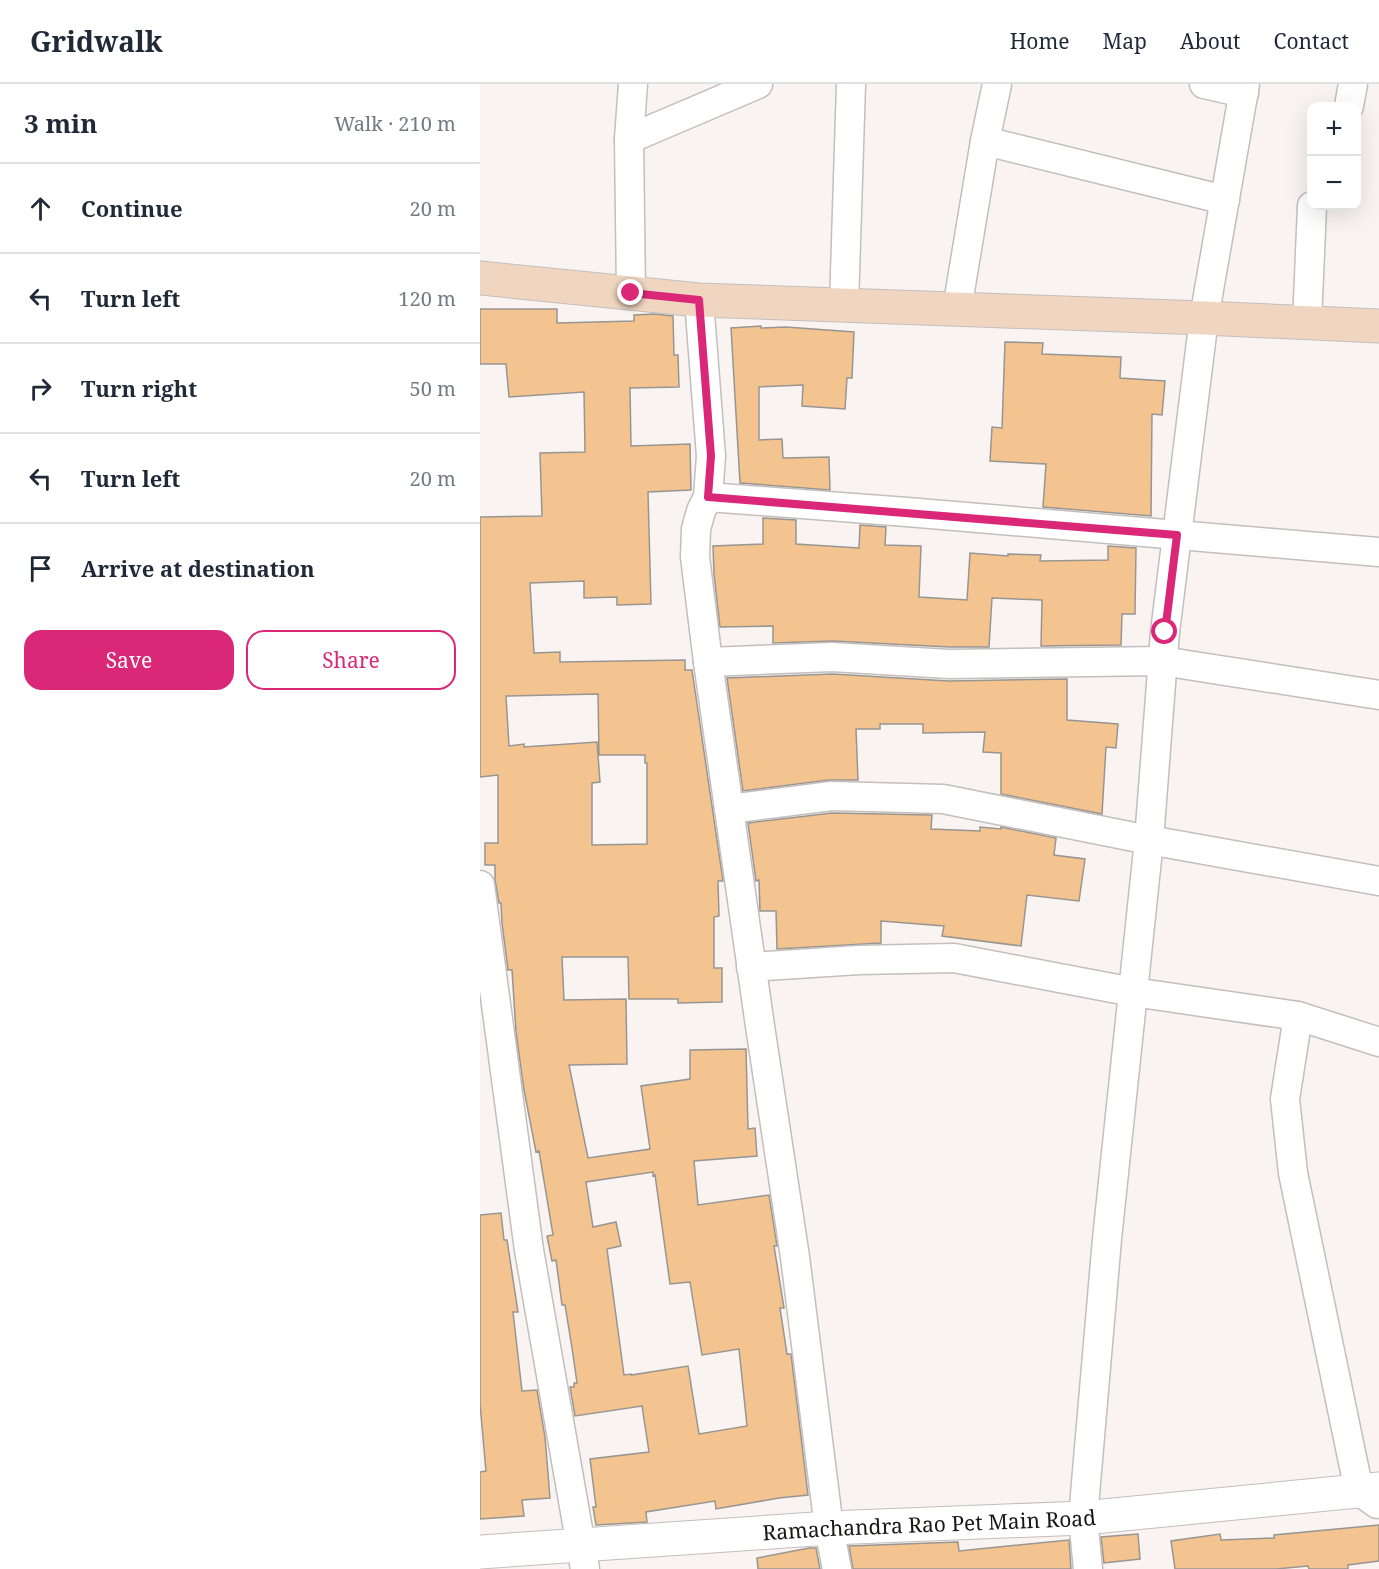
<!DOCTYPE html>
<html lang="en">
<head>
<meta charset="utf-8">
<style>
  :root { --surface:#fff; --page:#f2f2f3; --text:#1f2937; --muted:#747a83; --line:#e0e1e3; --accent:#db2777 }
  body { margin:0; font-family:"Noto Serif",serif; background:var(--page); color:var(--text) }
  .controls { position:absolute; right:18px; top:18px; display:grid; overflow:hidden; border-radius:12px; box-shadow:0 6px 24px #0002 }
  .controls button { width:54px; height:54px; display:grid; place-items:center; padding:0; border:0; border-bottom:2px solid var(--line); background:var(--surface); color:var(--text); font:30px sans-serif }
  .stop { position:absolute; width:18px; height:18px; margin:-14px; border:4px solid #db2777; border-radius:50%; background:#fff }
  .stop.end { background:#db2777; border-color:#fff; box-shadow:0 2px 6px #0008 }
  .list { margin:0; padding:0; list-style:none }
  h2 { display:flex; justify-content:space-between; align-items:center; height:78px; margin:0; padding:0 24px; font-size:26px }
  h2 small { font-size:20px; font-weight:400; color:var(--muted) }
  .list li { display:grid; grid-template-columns:39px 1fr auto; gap:18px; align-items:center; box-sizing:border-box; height:90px; padding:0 24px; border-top:2px solid var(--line) }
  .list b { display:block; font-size:22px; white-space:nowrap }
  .list em { font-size:20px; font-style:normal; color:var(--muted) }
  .actions { display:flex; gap:12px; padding:18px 24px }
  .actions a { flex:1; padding:14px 0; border:2px solid var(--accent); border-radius:18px; text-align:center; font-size:21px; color:var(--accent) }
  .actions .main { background:var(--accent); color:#fff }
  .icon { flex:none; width:33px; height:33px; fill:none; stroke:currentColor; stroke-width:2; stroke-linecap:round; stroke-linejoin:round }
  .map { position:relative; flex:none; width:899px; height:1485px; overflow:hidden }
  header { display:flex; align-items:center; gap:36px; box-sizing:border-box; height:84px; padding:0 30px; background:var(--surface); border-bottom:2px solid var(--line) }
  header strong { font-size:28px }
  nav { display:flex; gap:33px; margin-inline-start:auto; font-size:21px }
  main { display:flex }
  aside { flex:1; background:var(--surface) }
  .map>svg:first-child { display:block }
  .building { fill:#f3c390; stroke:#999591; stroke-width:1.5; fill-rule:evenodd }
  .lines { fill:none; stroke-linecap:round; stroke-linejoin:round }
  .minor-casing { stroke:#c4bebc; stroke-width:31 }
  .tertiary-casing { stroke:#c4bebc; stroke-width:35 }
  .secondary-casing { stroke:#c4bebc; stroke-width:35 }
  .minor { stroke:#fff; stroke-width:28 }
  .tertiary { stroke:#fff; stroke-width:33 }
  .secondary { stroke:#f0d6c1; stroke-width:33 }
  .route { stroke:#db2777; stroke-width:8 }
  .labels { text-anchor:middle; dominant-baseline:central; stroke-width:6; stroke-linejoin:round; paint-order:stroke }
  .street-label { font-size:21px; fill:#191716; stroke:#f9f4f1 }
</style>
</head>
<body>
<header>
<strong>Gridwalk</strong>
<nav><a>Home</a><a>Map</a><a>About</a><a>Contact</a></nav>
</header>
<main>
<aside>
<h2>3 min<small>Walk · 210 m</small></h2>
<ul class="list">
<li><svg class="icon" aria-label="ahead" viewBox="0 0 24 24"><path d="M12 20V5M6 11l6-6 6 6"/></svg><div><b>Continue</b></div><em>20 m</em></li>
<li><svg class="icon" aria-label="left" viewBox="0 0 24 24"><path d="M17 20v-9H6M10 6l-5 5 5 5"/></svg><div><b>Turn left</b></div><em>120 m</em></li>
<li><svg class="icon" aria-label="right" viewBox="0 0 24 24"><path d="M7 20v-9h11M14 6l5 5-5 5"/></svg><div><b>Turn right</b></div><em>50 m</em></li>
<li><svg class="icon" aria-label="left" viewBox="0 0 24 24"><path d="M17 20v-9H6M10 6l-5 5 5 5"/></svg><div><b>Turn left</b></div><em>20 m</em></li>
<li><svg class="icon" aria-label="arrive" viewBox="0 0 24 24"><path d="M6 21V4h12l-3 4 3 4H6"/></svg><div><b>Arrive at destination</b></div></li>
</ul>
<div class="actions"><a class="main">Save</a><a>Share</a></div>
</aside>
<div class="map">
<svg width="899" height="1485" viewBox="0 0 899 1485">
  <rect width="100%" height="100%" fill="#f9f4f1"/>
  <g class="building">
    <path d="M0 225H77V239L154 237V231L174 230 193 232 194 271H198L199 303 150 304 151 362 210 360 211 406 168 408 171 520 137 521V513L104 514V497L50 499 54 569 80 568V578L205 576V586H212L243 797H238L239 832 234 833V884H242V918L198 919V915H149L148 873H82L84 916 146 915 147 980 89 981 108 1074 170 1065 161 1002 210 995V966L266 965 268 1045 275 1044 277 1072 214 1077 218 1121 289 1111 297 1162H294L304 1224H300L307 1270H311L328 1411 299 1414 236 1425 235 1417 166 1428 167 1438 116 1441 113 1423H116L110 1375 169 1368 162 1322 95 1332 90 1303H94V1299H97L92 1264 85 1221H82L76 1176 72 1177 67 1152 73 1151 59 1067 56 1068 44 1006 36 948 32 886H28L22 839 21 819H19L15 796V781H5V759H18V691L0 693V433L62 432 60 369 105 368 104 308 29 313 26 280H0ZM118 610 119 671H165V679H167V760L112 761V699L120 698 117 658 44 663V660L29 662 26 612ZM173 1088V1092L175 1091 190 1200 210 1198 222 1271 259 1265 267 1342 219 1350 208 1282 151 1291V1290L144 1291 127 1165 141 1162 136 1138 113 1143 106 1098Z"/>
    <polygon points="281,242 281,244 306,243 374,248 372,294 367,294 365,325 322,322 323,301 279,303 279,356 302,355 303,374 349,373 350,406 260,399 251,244"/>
    <polygon points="525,258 563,259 562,270 641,273 640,294 685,297 682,331 672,330 671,432 563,423 566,380 510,377 512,343 522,344"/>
    <polygon points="283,434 316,436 316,460 379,464 380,441 406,443 405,461 441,462 439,513 487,516 490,469 528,472 528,470 561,471 560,477 628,476 628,462 656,464 655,530 642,530 641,561 561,562 562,516 512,514 509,563 469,563 353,557 293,559 293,542 240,543 234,490 233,462 283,460"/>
    <polygon points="352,590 469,597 587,595 587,636 638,640 636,664 626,663 622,730 521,710 521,669 503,668 505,648 443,649 443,640 400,640 400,645 376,645 378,696 349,696 263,707 247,594"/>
    <polygon points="352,729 452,731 451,745 500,747 500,743 521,745 521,743 576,754 574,771 605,775 599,817 547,811 541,862 462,852 464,842 401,837 401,859 297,865 296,827 280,827 279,796 276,797 268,739"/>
    <polygon points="21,1129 24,1156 27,1156 38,1228 33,1228 42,1307 57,1306 65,1353 70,1414 42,1416 44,1432 0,1435 0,1388 6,1387 0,1320 0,1131"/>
    <polygon points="899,1441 899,1477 868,1481 868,1485 829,1485 828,1482 796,1485 695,1485 691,1457 740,1450 741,1456 794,1454 794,1451"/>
    <polygon points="658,1450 660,1475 624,1479 621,1453"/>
    <polygon points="589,1456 591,1485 373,1485 369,1462 478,1458 479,1467"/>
    <polygon points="329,1464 336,1464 340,1485 278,1485 277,1474"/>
  </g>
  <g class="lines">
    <g class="minor-casing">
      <g id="minor">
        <polyline points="724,0 764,9"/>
        <polyline points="765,0 724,234 685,548 669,756 653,908 818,932 805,1015 813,1089 879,1407 897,1420"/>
        <polyline points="869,22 873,0"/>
        <polyline points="149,55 278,0"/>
        <polyline points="505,57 745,116"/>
        <polyline points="151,209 149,55 153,0"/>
        <polyline points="219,216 231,372 228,413 221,427 216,445 215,473 228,578 280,942 315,1173 349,1444 357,1485"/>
        <polyline points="364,221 371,0"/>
        <polyline points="477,225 505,57 517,0"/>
        <polyline points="827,239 832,122"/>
        <polyline points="228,413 427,428 899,468"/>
        <polyline points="228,578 352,573 469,580 682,577 899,611"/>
        <polyline points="249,725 351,712 463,715 669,756 899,797"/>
        <polyline points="0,801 49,1166 105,1485"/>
        <polyline points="271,883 379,876 474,874 653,908 627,1155 603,1434 608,1485"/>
        <polyline points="818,932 899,958"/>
      </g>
    </g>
    <g class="tertiary-casing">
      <g id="tertiary">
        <path id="s1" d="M0 1468 349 1444 603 1434 899 1405"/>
      </g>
    </g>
    <g class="secondary-casing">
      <polyline id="secondary" points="0,194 219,216 724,234 899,242"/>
    </g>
    <use href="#minor" class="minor"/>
    <use href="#tertiary" class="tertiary"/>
    <use href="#secondary" class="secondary"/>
  </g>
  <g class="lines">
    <polyline class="route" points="151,209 219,216 231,372 228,413 697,451 685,548"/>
  </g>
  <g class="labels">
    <g class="street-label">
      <text stroke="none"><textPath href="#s1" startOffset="450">Ramachandra Rao Pet Main Road</textPath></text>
    </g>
  </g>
</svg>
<div class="controls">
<button>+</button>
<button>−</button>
</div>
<div class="stop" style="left:685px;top:548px"></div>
<div class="stop end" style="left:151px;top:209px"></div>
</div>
</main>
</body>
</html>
